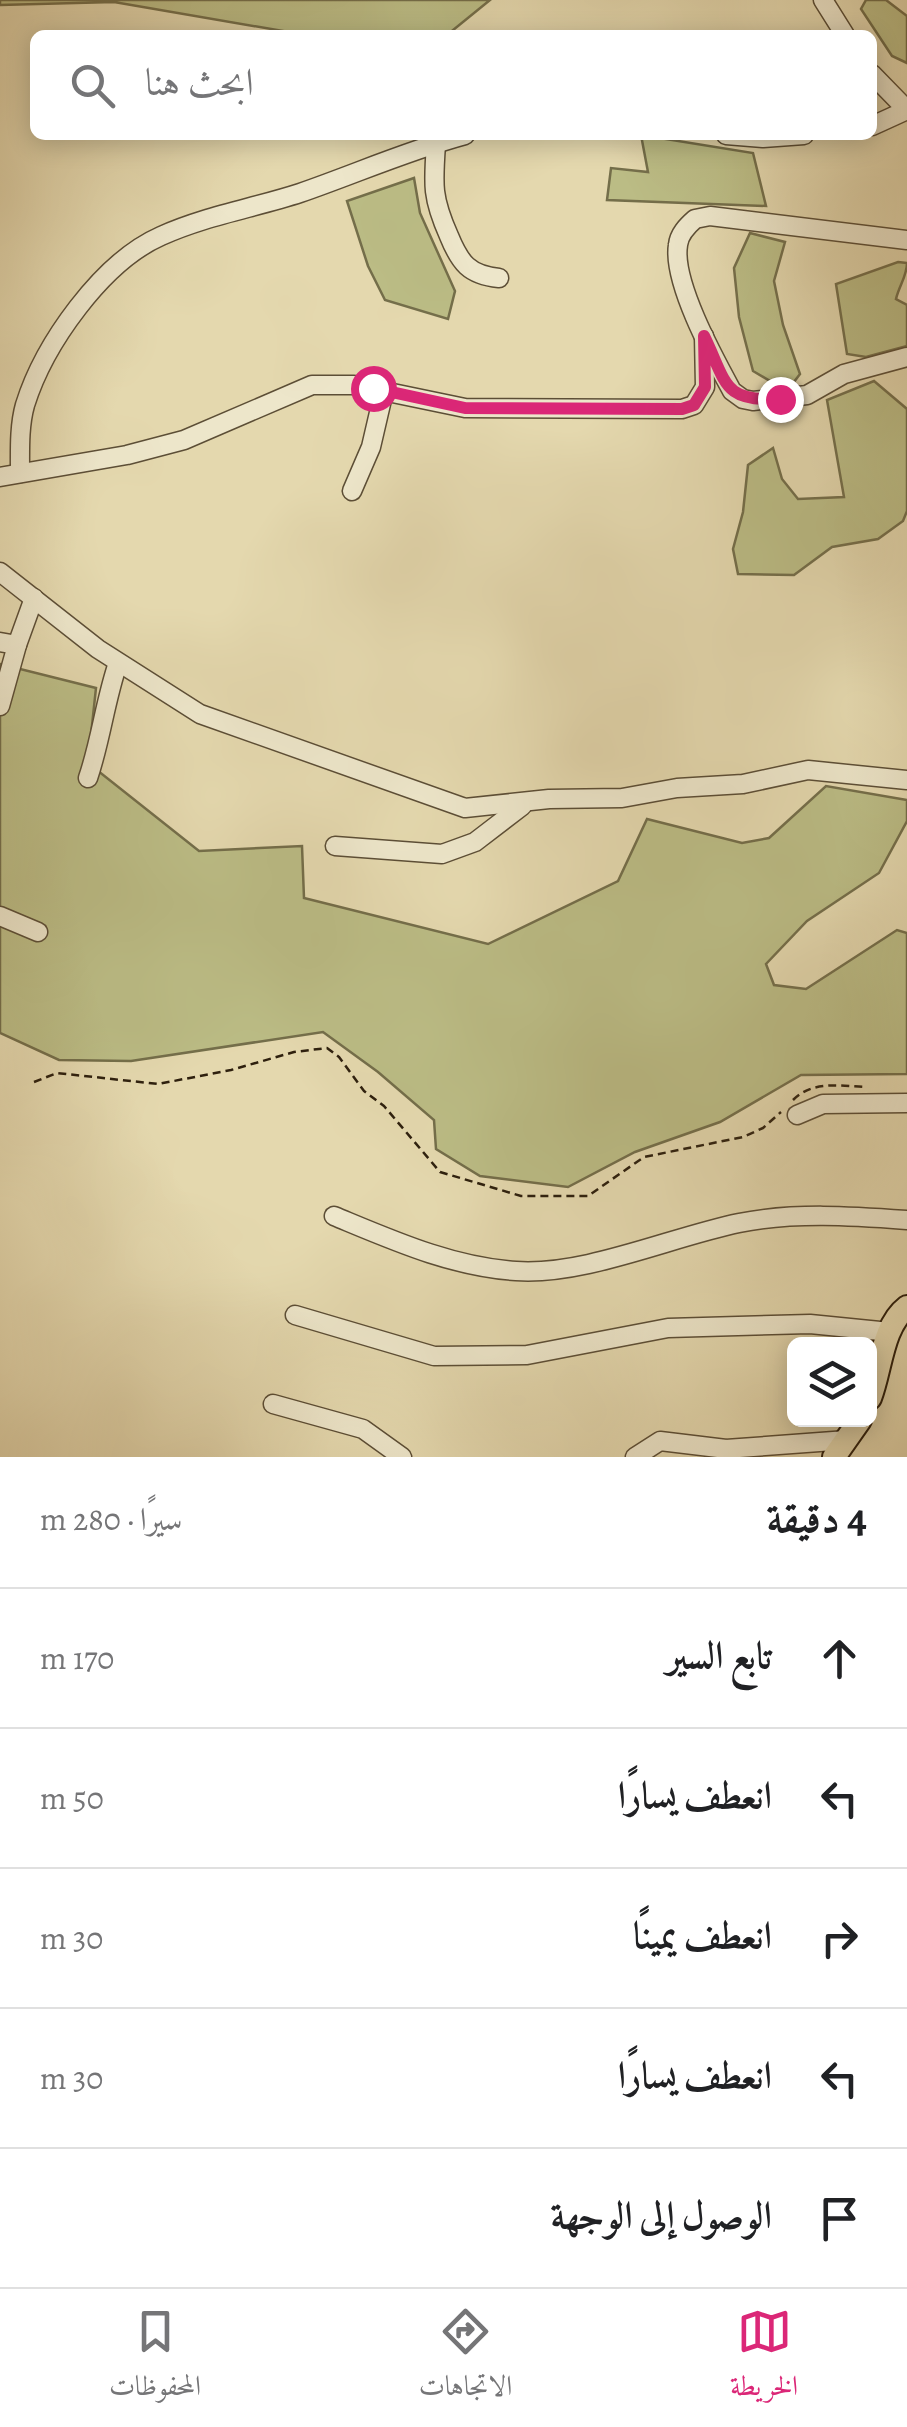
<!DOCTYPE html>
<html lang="ar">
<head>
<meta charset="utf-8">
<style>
  :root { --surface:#fff; --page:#f2f2f2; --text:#202124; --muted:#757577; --line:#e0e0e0; --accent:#db2777 }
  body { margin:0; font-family:Alegreya,Amiri,serif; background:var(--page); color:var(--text); direction:rtl }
  .controls { position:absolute; right:30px; bottom:30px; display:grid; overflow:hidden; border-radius:15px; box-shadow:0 5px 25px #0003 }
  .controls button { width:90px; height:90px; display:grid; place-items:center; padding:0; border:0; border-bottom:2px solid var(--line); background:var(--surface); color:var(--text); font:50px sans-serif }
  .stop { position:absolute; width:30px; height:30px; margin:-22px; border:8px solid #db2777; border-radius:50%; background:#fff }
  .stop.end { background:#db2777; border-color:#fff; box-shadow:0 2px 10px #0008 }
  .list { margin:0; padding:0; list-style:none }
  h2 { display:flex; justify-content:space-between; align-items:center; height:130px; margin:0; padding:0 40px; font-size:42px }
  h2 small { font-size:32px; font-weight:400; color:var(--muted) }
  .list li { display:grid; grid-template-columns:65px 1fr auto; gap:30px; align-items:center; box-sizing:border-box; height:140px; padding:0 40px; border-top:2px solid var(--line) }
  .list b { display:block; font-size:38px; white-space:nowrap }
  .list em { font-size:32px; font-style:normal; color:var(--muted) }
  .icon { flex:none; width:55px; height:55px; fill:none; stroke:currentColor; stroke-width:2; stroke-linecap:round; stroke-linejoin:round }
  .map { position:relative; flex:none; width:907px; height:1457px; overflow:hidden; direction:ltr }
  .search { position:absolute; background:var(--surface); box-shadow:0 5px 25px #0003; left:30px; right:30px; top:30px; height:110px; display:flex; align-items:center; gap:25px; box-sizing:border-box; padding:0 35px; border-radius:15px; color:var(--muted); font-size:38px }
  .sheet { height:830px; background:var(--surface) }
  nav { display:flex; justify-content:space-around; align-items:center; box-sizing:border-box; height:140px; border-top:2px solid var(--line); background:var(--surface); font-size:28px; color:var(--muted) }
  nav a { display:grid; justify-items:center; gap:5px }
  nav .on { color:var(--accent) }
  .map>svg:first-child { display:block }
  .green { fill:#bbbc85; stroke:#746e4a; stroke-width:2.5 }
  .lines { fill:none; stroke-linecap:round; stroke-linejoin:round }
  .minor-casing { stroke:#5c4e36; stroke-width:21 }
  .major-casing { stroke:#2e200e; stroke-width:26 }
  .path { stroke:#2e200e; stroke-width:2.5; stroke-dasharray:8 5; stroke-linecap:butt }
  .minor { stroke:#ede6ca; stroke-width:18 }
  .major { stroke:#e4d8ae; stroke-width:22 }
  .route { stroke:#db2777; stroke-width:12 }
</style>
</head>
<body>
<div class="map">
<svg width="907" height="1457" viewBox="0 0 907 1457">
  <rect width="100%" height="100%" fill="#e4d8ae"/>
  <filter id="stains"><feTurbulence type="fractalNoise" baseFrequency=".002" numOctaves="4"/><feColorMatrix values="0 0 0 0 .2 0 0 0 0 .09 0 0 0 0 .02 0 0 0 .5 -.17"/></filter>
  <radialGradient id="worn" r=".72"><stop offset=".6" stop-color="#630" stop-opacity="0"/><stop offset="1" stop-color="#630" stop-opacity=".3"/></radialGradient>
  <g class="green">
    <polygon points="0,0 490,0 447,35 306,35 114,2 0,5"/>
    <polygon points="866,0 886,0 907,16 907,63 892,56 861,9"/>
    <polygon points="641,135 753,153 766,206 607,200 611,168 648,172"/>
    <polygon points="414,178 420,213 455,291 448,319 385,300 368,266 347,201"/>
    <polygon points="750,233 785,242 774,281 783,325 800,374 787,391 753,371 739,317 734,268"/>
    <path d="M898 262 907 263C907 276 899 286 896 299L907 305V346L866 357 847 354 836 284Z"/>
    <polygon points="874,381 907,409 907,511 903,521 878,539 832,547 794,575 738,574 733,549 743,512 748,465 773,448 782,479 798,499 844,497 827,400"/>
    <polygon points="0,664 96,688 88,763 199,851 302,846 304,898 488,944 618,881 647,819 742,843 769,838 826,786 907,800 907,821 879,873 807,921 766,964 774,985 806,989 897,930 907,933 907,1074 801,1075 720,1122 635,1152 568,1187 480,1176 436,1149 434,1120 378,1072 323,1032 131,1061 59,1060 0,1033"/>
  </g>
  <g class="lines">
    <g class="minor-casing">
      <g id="minor">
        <polyline points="823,0 845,35"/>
        <polyline points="872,74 907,110"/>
        <polyline points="872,126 907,110"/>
        <polyline points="726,135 763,138 804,135"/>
        <path d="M436 144C433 185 432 198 449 236 460 263 469 275 499 278"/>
        <path d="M907 240 710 216 695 219C687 226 679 234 678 245 672 282 714 358 732 391L743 399 753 401 807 395 844 374 907 357"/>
        <path d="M20 473C20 451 19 426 25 405 44 344 102 262 161 236 205 216 254 208 300 193 355 174 409 150 465 135"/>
        <polyline points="0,477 127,455 184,440 312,385 354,385 465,408 682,409 694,405 705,387 704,336"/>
        <polyline points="352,491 371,447 384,391"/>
        <polyline points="0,572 98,649 200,714 465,808 549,799 622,798 677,788 743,784 808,770 907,780"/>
        <polyline points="0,642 17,645 34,598"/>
        <polyline points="0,706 17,645"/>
        <path d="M88 778C101 740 105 701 118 663"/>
        <polyline points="335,846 442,854 475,842 522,806"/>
        <polyline points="0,916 38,932"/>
        <polyline points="797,1115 823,1104 907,1103"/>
        <path d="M334 1216C392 1240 452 1267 516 1271 584 1276 671 1237 739 1223 794 1212 852 1216 907 1220"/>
        <polyline points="295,1315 434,1356 527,1355 668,1328 810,1324 890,1332"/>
        <polyline points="273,1404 363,1429 402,1457"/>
        <polyline points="635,1457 660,1441 726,1449 847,1440"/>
      </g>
    </g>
    <g class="major-casing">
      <g id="major">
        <path d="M870 1398C881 1370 882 1326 907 1307"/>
        <polyline points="834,1457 860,1420"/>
      </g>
    </g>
    <g class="path">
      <polyline points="34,1082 57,1073 158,1084 231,1070 294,1052 327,1048 339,1057 364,1091 384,1106 440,1172 521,1196 588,1196 644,1157 743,1137 763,1128 781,1112"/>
      <path d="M793 1100C813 1080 840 1086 866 1087"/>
    </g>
    <use href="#minor" class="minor"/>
    <use href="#major" class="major"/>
  </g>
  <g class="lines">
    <path class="route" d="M373 388 465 408 682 409 694 405 705 387 704 336C727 383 722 402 780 399"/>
  </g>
  <rect width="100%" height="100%" filter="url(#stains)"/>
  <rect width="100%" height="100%" fill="url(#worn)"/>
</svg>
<div class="controls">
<button><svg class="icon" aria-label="layers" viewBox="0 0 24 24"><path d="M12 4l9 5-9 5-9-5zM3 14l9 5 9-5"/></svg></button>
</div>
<div class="stop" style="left:373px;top:388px"></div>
<div class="stop end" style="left:780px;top:399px"></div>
<div class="search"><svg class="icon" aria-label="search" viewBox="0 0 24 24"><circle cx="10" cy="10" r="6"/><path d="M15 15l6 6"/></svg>ابحث هنا</div>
</div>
<section class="sheet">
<h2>4 دقيقة<small>سيرًا · 280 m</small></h2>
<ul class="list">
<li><svg class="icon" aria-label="ahead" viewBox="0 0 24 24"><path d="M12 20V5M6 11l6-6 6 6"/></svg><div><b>تابع السير</b></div><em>170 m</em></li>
<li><svg class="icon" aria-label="left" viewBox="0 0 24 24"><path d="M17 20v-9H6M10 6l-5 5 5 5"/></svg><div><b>انعطف يسارًا</b></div><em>50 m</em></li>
<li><svg class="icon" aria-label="right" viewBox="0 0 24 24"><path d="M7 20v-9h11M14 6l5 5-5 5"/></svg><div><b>انعطف يمينًا</b></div><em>30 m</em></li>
<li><svg class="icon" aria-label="left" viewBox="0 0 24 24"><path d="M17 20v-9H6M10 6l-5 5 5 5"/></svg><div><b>انعطف يسارًا</b></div><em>30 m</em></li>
<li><svg class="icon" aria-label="arrive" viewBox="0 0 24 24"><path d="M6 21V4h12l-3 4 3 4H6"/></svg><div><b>الوصول إلى الوجهة</b></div></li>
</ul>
</section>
<nav>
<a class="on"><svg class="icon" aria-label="map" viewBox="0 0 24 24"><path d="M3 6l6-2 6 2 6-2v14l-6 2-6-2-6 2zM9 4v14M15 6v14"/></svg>الخريطة</a>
<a><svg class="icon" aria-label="directions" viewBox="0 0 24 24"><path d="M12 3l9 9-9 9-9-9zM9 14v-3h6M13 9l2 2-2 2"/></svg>الاتجاهات</a>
<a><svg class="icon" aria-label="saved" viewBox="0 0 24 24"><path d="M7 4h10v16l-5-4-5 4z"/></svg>المحفوظات</a>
</nav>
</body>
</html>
